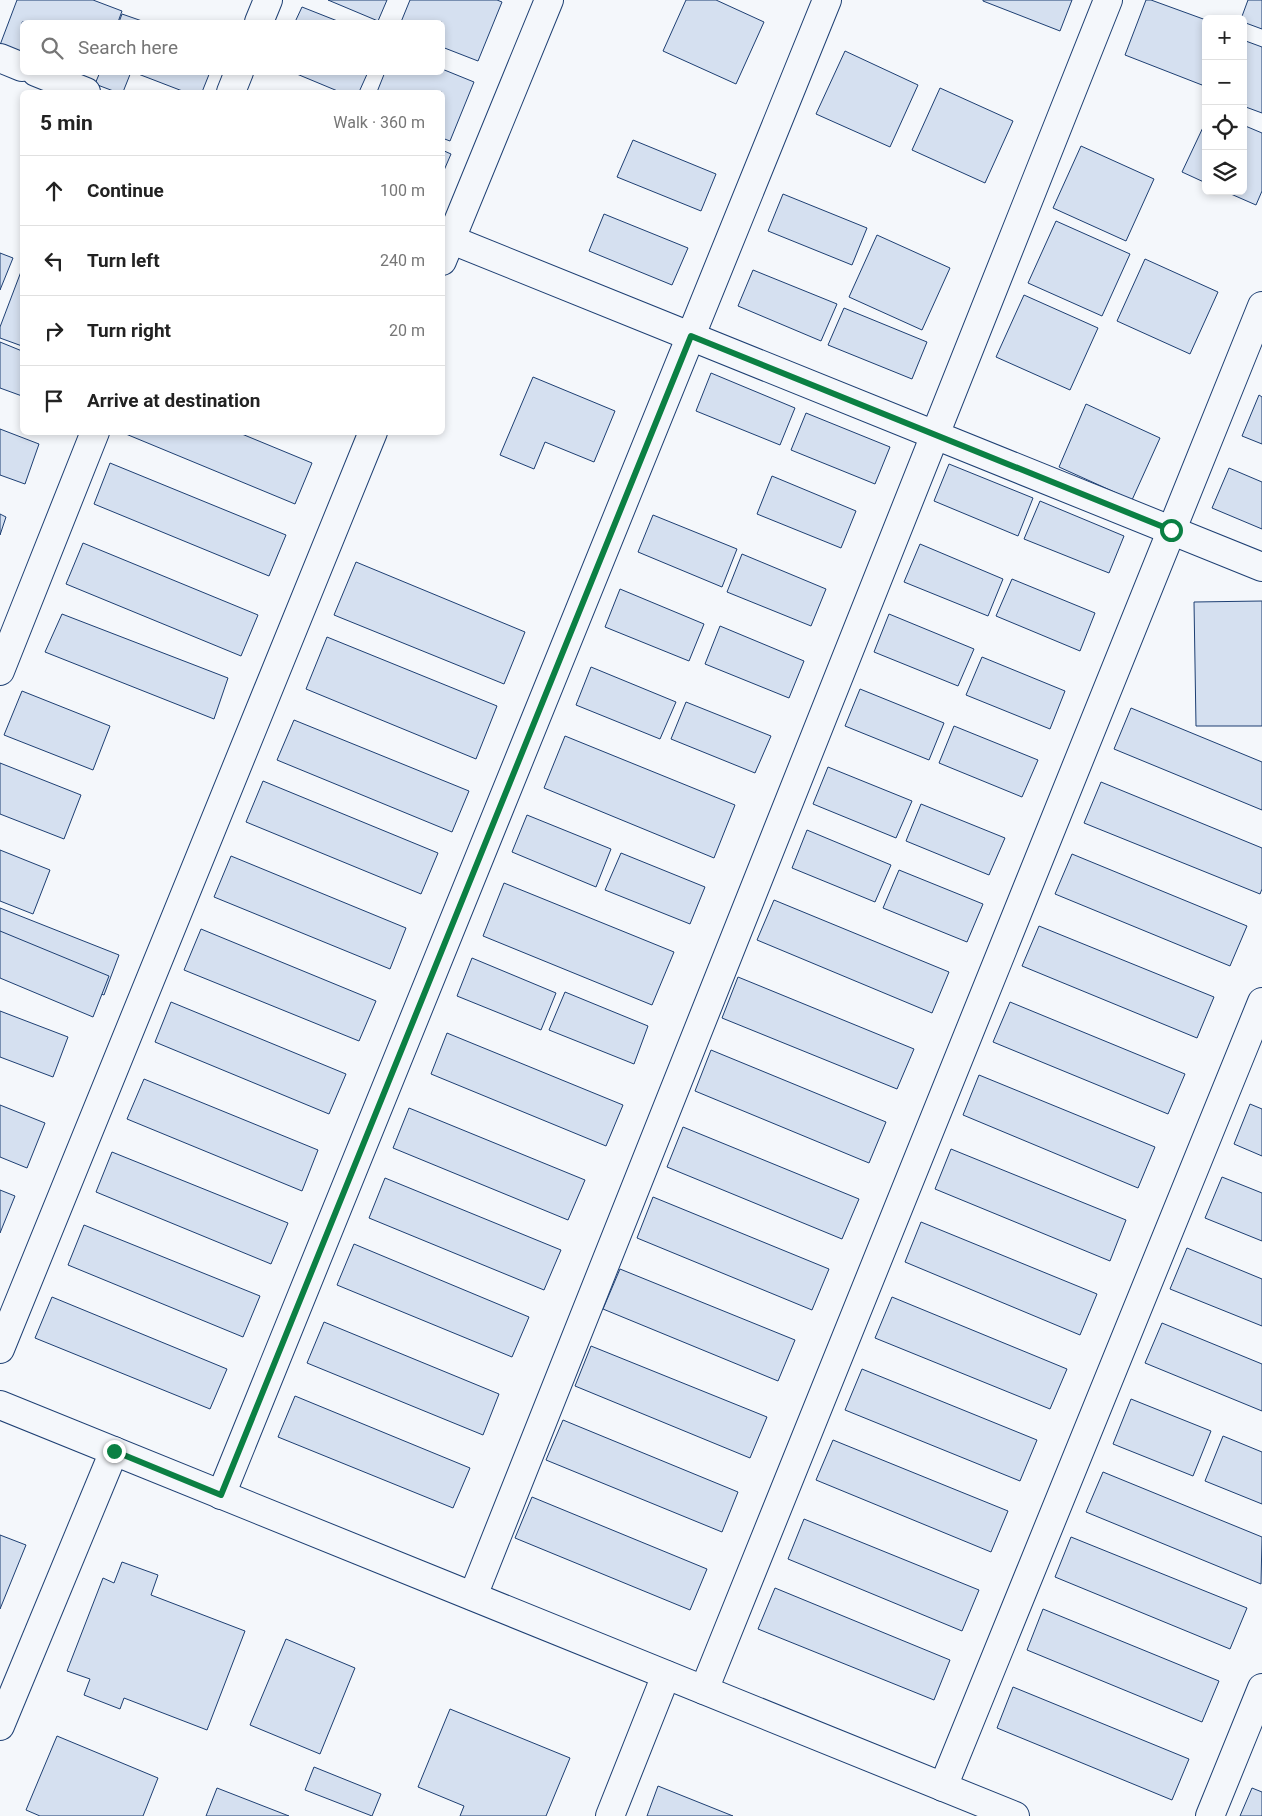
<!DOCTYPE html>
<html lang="en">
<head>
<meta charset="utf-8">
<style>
  :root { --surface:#fff; --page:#f2f2f2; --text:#222; --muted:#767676; --line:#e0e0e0 }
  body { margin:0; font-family:Roboto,sans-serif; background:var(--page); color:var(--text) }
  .controls { position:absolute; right:15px; top:15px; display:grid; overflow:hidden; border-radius:8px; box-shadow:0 2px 8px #0003 }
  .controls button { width:45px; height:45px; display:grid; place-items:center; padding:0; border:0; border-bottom:1px solid var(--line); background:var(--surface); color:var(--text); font:25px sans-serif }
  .stop { position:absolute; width:15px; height:15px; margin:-11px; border:4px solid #0b8043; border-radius:50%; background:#fff }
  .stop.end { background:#0b8043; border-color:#fff; box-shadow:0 1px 5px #0008 }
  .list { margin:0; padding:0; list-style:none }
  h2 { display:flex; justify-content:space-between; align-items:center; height:65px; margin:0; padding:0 20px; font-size:21px }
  h2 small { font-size:16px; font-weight:400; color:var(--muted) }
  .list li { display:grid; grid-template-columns:32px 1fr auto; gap:15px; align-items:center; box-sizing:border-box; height:70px; padding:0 20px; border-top:1px solid var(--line) }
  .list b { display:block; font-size:19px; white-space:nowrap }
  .list em { font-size:16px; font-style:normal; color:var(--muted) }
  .icon { flex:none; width:28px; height:28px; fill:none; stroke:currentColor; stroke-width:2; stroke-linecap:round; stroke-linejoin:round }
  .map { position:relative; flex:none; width:1262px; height:1816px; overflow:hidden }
  .search { position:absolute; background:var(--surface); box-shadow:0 2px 8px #0003; left:20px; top:20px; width:425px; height:55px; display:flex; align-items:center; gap:12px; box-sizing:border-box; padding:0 18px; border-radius:8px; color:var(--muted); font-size:19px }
  .panel { position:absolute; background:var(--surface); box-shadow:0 2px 8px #0003; left:20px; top:90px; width:425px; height:345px; border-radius:8px }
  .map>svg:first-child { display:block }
  .building { fill:#d5e0f0; stroke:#1d3f73 }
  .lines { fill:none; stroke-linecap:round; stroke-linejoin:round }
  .minor-casing { stroke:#1d3f73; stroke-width:30 }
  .minor { stroke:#f4f7fb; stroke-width:28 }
  .route { stroke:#0b8043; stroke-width:6 }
</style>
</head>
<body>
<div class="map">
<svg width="1262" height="1816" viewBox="0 0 1262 1816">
  <rect width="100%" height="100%" fill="#f4f7fb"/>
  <g class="building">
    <polygon points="17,0 93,0 122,11 118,22 22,22 22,53 0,45"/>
    <polygon points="328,0 387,0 378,21"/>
    <polygon points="410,0 497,0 502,2 478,61 442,47 442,22 401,22"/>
    <polygon points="686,0 716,0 764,22 736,84 663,51"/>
    <polygon points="983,0 1072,0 1060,31 983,1"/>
    <polygon points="1146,0 1151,0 1206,20 1206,76 1202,85 1125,55"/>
    <polygon points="1248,0 1262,0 1262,29 1243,22 1243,19 1241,19"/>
    <polygon points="302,7 340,22 295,22"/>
    <polygon points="122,14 145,22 119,22"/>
    <polygon points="1243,40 1262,47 1262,113 1243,106"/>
    <polygon points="845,51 918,85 890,147 816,114"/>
    <polygon points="442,69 474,82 450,141 442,138 442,92 377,92 385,72 442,72"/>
    <polygon points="100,72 131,72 123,92 116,92 95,84"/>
    <polygon points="133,72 210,72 202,92 185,92"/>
    <polygon points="292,72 368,72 359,92 340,92"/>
    <polygon points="940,88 1013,121 985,183 912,150"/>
    <polygon points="1206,121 1206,183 1182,172"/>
    <polygon points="1243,125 1262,133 1262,191 1256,205 1224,191 1243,191"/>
    <polygon points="633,140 716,174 701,211 617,177"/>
    <polygon points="1081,146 1154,179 1126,241 1053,208"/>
    <polygon points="442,150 451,154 442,175"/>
    <polygon points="783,194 867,228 852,265 768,231"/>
    <polygon points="604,214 688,248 672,285 589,251"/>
    <polygon points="1056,221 1130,254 1102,316 1028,283"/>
    <polygon points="877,235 950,268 922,330 849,297"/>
    <polygon points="0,253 13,258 0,290"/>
    <polygon points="1145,259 1218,292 1190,354 1117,321"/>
    <polygon points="22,269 22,346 0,338 0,327"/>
    <polygon points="753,270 837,304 821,341 738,306"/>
    <polygon points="1024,295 1098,328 1070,390 996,357"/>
    <polygon points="844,308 927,342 912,379 828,345"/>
    <polygon points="0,342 22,351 22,396 0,388"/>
    <polygon points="711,373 795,408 780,445 696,411"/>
    <polygon points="533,377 615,411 594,462 545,442 534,469 500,455"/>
    <polygon points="1259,395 1262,397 1262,444 1242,436"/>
    <polygon points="1086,404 1160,438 1132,500 1059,467"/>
    <polygon points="806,413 890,447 875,484 791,450"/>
    <polygon points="0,429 39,444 25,484 0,475"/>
    <polygon points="121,432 237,432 312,463 295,504"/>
    <polygon points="110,463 286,535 269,576 94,504"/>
    <polygon points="949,464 1033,498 1018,536 934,501"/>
    <polygon points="1229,468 1262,482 1262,529 1212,508"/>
    <polygon points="772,476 856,511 841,548 757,514"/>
    <polygon points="1040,501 1124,536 1109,573 1024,539"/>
    <polygon points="0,514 6,517 0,535"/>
    <polygon points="653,515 737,549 722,587 638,552"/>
    <polygon points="83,543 258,615 241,656 66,584"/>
    <polygon points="920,544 1003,579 988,616 904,582"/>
    <polygon points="742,554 826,589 811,626 727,592"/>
    <polygon points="356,562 525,632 504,684 334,615"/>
    <polygon points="1012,579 1095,613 1080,651 996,616"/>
    <polygon points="620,589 704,624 689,661 605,627"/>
    <polygon points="1262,601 1262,726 1196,726 1194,602"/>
    <polygon points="62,614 228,678 214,719 45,652"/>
    <polygon points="889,614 974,649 958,686 874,652"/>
    <polygon points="720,626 804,661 789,698 705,664"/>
    <polygon points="327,637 497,706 476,759 306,689"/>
    <polygon points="982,657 1065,691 1050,729 966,695"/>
    <polygon points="591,667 676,702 660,739 576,705"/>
    <polygon points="860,689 944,723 929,760 845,726"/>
    <polygon points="22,691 110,726 93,770 4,735"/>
    <polygon points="686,702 771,736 755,773 671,739"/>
    <polygon points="1131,708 1262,762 1262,810 1114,749"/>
    <polygon points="294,720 469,791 452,832 277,760"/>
    <polygon points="954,726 1038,760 1022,797 939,763"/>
    <polygon points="565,736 735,805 714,858 544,788"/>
    <polygon points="0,763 81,795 64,839 0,814"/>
    <polygon points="828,767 912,801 896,838 813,804"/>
    <polygon points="263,781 438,853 421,894 246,822"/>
    <polygon points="1101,782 1262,848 1262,889 1260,894 1084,823"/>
    <polygon points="921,804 1005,838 989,875 906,841"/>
    <polygon points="527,815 611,849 596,887 512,852"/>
    <polygon points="807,830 891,865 875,902 792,868"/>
    <polygon points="0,850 50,870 33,914 0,901"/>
    <polygon points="621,853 705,887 690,924 605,890"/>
    <polygon points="1072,854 1247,926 1230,966 1055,894"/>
    <polygon points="231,856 406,928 390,969 214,897"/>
    <polygon points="899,870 983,904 967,942 883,908"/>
    <polygon points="504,883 674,952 652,1005 483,936"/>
    <polygon points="774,900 949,972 932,1013 757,940"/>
    <polygon points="0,908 119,955 104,995 0,954"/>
    <polygon points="1039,926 1214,997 1197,1038 1022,966"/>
    <polygon points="201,929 376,1001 359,1041 184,970"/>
    <polygon points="0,931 109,976 93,1017 0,978"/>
    <polygon points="472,958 556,993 541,1030 457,996"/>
    <polygon points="738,977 914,1049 897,1089 722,1018"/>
    <polygon points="565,992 648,1026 634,1064 549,1030"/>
    <polygon points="171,1002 346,1074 329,1114 155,1042"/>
    <polygon points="1010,1002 1185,1074 1168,1114 993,1042"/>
    <polygon points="0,1011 68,1037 53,1077 0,1057"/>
    <polygon points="447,1033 623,1105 606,1146 431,1074"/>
    <polygon points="711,1050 886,1122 869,1163 695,1091"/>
    <polygon points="979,1075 1155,1147 1138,1188 963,1115"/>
    <polygon points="144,1079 318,1150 302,1191 127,1119"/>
    <polygon points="1250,1104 1262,1109 1262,1156 1234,1144"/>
    <polygon points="0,1105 45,1123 27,1168 0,1157"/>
    <polygon points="409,1108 585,1180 568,1220 393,1148"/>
    <polygon points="683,1127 859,1199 842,1239 667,1167"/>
    <polygon points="951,1149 1126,1220 1110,1261 935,1189"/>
    <polygon points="112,1152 288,1223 271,1264 96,1192"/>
    <polygon points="1222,1177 1262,1193 1262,1241 1205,1218"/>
    <polygon points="385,1178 561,1250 544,1290 369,1218"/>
    <polygon points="0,1190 15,1196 0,1233"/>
    <polygon points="653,1197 829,1269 812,1310 637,1238"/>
    <polygon points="921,1222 1097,1294 1080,1335 905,1262"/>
    <polygon points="84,1225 260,1296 243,1337 68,1265"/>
    <polygon points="354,1244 529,1317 512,1357 337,1285"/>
    <polygon points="1187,1248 1262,1279 1262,1326 1170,1289"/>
    <polygon points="620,1269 795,1340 778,1381 603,1309"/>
    <polygon points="52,1297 227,1369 210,1409 35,1338"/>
    <polygon points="892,1297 1067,1369 1050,1409 875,1338"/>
    <polygon points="324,1322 499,1394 483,1435 307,1363"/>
    <polygon points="1162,1323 1262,1364 1262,1411 1145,1363"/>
    <polygon points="591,1346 767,1417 750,1458 575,1386"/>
    <polygon points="862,1369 1037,1440 1020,1481 845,1410"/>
    <polygon points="295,1396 470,1468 453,1508 278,1437"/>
    <polygon points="1131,1399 1211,1431 1193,1476 1113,1444"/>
    <polygon points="563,1420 738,1492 722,1532 546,1460"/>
    <polygon points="1223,1436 1262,1452 1262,1504 1205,1481"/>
    <polygon points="833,1440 1008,1511 991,1552 816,1480"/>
    <polygon points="1103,1472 1262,1537 1261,1584 1086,1512"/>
    <polygon points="532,1497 707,1569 690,1610 515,1538"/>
    <polygon points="804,1519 979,1590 962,1631 788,1559"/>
    <polygon points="0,1535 26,1545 0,1609"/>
    <polygon points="1071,1537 1247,1608 1230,1649 1055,1577"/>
    <polygon points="122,1562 158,1575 151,1595 245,1631 207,1730 124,1698 120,1709 84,1695 90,1679 67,1671 103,1578 114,1583"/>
    <polygon points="775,1588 950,1660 934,1700 758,1629"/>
    <polygon points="1043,1609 1219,1681 1202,1722 1027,1650"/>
    <polygon points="286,1639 355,1668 320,1754 250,1725"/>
    <polygon points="1013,1687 1189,1759 1172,1800 997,1728"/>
    <polygon points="450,1709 570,1758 546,1816 460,1816 464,1806 418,1787"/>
    <polygon points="57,1736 158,1778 143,1816 40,1816 26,1810"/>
    <polygon points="314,1767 381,1794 372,1816 305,1790"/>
    <polygon points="658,1786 733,1816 647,1816"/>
    <polygon points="217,1788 289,1816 206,1816"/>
    <polygon points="1252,1788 1262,1792 1262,1816 1240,1816"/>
  </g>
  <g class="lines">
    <g class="minor-casing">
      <g id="minor">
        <polyline points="259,22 268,0"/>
        <polyline points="0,58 22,67"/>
        <polyline points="36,72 86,92"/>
        <polyline points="231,92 239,72"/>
        <polyline points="442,236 1262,567"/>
        <polyline points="442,261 549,0"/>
        <polyline points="0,671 95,432"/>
        <polyline points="0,1349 373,432"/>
        <polyline points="0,1405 1015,1816"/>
        <polyline points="221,1495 827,0"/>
        <polyline points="473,1596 1108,0"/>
        <polyline points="704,1690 1262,306"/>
        <polyline points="0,1726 114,1451"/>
        <polyline points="943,1787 1262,1002"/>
        <polyline points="610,1816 666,1675"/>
        <polyline points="1210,1816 1262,1688"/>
      </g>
    </g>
    <use href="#minor" class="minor"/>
  </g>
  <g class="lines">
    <polyline class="route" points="114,1451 221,1495 691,336 1171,530"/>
  </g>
</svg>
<div class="controls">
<button>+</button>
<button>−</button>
<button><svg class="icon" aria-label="locate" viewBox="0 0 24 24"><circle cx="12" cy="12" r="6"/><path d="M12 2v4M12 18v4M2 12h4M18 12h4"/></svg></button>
<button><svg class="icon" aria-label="layers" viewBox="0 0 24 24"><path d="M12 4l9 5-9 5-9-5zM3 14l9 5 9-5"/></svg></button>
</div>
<div class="stop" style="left:1171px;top:530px"></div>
<div class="stop end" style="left:114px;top:1451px"></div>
<div class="search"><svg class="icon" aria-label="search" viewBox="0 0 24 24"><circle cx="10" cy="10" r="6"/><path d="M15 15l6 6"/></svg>Search here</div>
<section class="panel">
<h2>5 min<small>Walk · 360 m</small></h2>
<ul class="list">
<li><svg class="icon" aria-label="ahead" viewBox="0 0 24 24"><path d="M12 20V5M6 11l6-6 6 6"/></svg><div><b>Continue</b></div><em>100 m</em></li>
<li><svg class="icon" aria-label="left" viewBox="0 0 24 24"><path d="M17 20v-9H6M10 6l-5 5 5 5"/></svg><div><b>Turn left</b></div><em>240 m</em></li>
<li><svg class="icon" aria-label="right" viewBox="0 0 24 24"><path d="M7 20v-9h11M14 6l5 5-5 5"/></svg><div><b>Turn right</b></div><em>20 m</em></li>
<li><svg class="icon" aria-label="arrive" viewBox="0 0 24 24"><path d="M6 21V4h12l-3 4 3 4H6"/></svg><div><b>Arrive at destination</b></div></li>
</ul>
</section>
</div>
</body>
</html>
